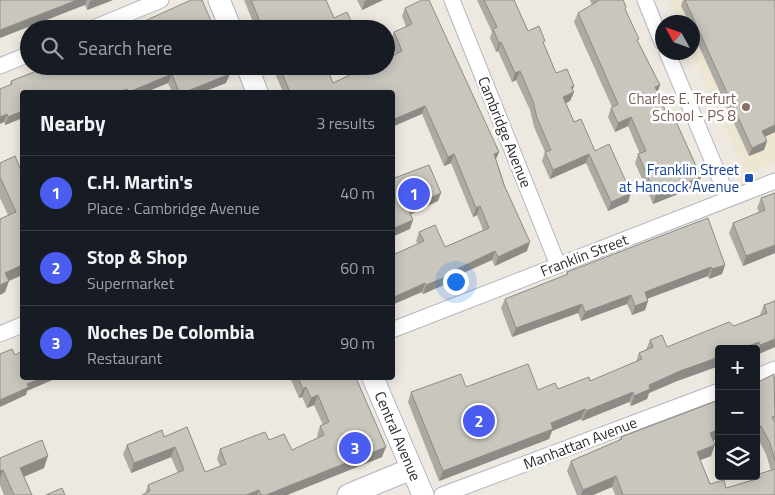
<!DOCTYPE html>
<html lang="en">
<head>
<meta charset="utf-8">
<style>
  :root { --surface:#171b24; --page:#20242c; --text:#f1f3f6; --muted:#9ea1a6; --line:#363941; --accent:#4a5df0 }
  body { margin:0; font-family:"Titillium Web",sans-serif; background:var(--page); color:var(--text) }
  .controls { position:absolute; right:15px; bottom:15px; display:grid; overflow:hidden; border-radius:5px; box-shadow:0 2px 12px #0003 }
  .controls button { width:45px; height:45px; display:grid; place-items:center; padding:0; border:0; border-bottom:1px solid var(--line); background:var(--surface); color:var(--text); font:25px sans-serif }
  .compass { position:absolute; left:655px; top:15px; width:45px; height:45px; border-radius:50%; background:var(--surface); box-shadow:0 2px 12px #0003; rotate:310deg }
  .you { position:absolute; left:455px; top:281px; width:18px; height:18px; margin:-12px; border:4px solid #fff; border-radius:50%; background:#1a73e8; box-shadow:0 0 0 8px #1a73e833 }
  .badge { display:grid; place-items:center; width:32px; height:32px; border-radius:50%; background:var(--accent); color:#fff; font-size:16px; font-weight:700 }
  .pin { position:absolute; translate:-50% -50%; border:2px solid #fff; box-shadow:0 1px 5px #0006 }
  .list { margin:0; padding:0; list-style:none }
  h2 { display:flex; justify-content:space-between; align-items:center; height:65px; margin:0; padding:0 20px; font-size:21px }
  h2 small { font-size:16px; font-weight:400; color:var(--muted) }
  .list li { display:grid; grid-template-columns:32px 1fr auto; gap:15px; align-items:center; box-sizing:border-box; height:75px; padding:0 20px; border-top:1px solid var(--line) }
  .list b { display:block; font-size:19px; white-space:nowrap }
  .list p { margin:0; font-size:16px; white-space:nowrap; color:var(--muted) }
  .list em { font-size:16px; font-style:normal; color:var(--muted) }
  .icon { flex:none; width:28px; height:28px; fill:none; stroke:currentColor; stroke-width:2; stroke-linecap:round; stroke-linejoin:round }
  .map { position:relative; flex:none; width:775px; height:495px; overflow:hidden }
  .search { position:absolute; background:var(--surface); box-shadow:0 2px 12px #0003; left:20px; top:20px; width:375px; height:55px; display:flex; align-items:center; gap:12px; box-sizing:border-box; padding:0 18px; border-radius:28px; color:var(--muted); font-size:19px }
  .panel { position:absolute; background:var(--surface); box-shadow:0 2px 12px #0003; left:20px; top:90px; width:375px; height:290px; border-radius:5px }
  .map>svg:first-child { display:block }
  .education { fill:#ede6d1 }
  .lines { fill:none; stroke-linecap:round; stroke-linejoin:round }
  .street-casing { stroke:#b3b5bf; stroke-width:17 }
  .secondary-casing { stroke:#b3b5bf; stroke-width:23 }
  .street { stroke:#fff; stroke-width:15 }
  .secondary { stroke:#fff; stroke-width:21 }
  .wall { fill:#adaaa3 }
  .shaded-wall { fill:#8d8b85 }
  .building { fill:#c9c6be; stroke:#8d8b85 }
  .education-dot { fill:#8d6e63; stroke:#fff; stroke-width:2 }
  .transit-dot { fill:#1a4fb4; stroke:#fff; stroke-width:2 }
  .labels { text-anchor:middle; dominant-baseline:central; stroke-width:5; stroke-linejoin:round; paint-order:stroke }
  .education-label { font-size:15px; fill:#785e54; stroke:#fff; text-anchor:end }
  .street-label { font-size:15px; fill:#2c2c2c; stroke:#fff }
  .transit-label { font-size:15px; fill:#164399; stroke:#fff; text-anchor:end }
</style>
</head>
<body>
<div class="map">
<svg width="775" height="495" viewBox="0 0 775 495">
  <rect width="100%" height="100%" fill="#ede8e0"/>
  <polygon class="education" points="669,0 775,0 775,162 746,175 692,53 692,22 679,22"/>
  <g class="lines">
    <g class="street-casing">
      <g id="street">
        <polyline points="452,0 558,265"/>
        <polyline points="645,0 662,42"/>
        <polyline points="91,29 161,0"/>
        <polyline points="667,52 728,198"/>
        <polyline points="0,66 29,54"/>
        <polyline points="392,330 775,181"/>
        <polyline points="0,334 22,325"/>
        <polyline points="756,377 775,369"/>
        <polyline points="442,495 719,391"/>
      </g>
    </g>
    <g class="secondary-casing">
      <g id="secondary">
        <polyline points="219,0 231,29"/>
        <polyline points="247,66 257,92"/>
        <polyline points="373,378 423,495"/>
        <polyline points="348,495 411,469"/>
      </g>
    </g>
    <use href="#street" class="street"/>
    <use href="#secondary" class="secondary"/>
  </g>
  <g class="wall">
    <polygon points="0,0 113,0 87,10 85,5"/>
    <polygon points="244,0 326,0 334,18 354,29 256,29"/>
    <polygon points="357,0 383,0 362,10"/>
    <polygon points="477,0 514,0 528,31 544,45 556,73 574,86 572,90 574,92 570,101 566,103 574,122 595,151 631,193 628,202 608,211 586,163 550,179 542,161 545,152 534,127 530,110 516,80 512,82 498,51 496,52 490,38 492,32"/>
    <polygon points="590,0 623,0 625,9 638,42 660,85 657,92 669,119 701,177 698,186 653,204 635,163 638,154 640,154 628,126 615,132 608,117 611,108 612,107 574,22 578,13 592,5"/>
    <polygon points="683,0 775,0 775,132 765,137 767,141 764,150 749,156 692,31 692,22 689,22 681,6"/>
    <polygon points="405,8 499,152 496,159 527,251 495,266 492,260 454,277 453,281 423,294 395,254 418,244 416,241 419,232 445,247 483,230 477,215 473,217 451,163 444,166 422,114 392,92 283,92 272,66 326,66 333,83 396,54 390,41 394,32 406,27 402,16"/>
    <polygon points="226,66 226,83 203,92 172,92 168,83 146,92 22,92 22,124 20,119 5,125 4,122 10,85 11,81 45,70 61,67"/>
    <polygon points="0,163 22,173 22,275 9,281 5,292 0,295 0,219 8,215 0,198"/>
    <polygon points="775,193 775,253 743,266 729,233 733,223 759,212 757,208 761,198"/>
    <polygon points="725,265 722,274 709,279 708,276 647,299 645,310 632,315 627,304 581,321 578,313 512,337 501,308 505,299 566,275 567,272"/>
    <polygon points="775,299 775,347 756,355 756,349 719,349 719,366 677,381 649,393 647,399 631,406 629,402 582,421 581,419 552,431 549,439 439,481 408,402 411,392 466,387 538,390 558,389 590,381 636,362 639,353 646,350 650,340 667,347 734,326 760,315 764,305 774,301"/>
    <polygon points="775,376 775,495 615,495 612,487 593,495 577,495 567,471 571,461 619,440 621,437 719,400 719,438 713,441 711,456 700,460 710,484 726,488 758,478 759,474 771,471 766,454 757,437 756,437 756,383"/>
    <polygon points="292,378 356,378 382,457 287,495 142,495 145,494 148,485 178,473 171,457 131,473 123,454 127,445 164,437 205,472 220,466 217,459 220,449 269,440 292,450 318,438 317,436 320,426 323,425 314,405 307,408 302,397 299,398 291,380"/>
    <polygon points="0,458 44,468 24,477 31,495 4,495 0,485"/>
  </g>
  <g class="shaded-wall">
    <polygon points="77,0 87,0 85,5 0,38 0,30"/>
    <polygon points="93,0 113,0 87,10 90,1"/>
    <polygon points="367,0 383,0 362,10 365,1"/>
    <polygon points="501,42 498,51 496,52 499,43"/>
    <polygon points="520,71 516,80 512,82 515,73"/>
    <polygon points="172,74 168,83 146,92 129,92"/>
    <polygon points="230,74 226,83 203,92 185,92"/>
    <polygon points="660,85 657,94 655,87"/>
    <polygon points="574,86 571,94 574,92 570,101 560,106 563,97 571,87"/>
    <polygon points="127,89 126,92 119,92"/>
    <polygon points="425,106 422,114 392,127 392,120"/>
    <polygon points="22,111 20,119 5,125 8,117"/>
    <polygon points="7,114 4,122 0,124 0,117"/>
    <polygon points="631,117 628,126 615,132 618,123"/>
    <polygon points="775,125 775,132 759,139 762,131"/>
    <polygon points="767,141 764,150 749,156 752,148"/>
    <polygon points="499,152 495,161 494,154"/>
    <polygon points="454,154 451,163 444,166 448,157"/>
    <polygon points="589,154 586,163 550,179 553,170"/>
    <polygon points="701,177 698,186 653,204 656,195"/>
    <polygon points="441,193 438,201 405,217 408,208"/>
    <polygon points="631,193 628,202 608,211 611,202"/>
    <polygon points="480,206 477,215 473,217 476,208"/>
    <polygon points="413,220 410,229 392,237 392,229"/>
    <polygon points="530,242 527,251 495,266 498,257"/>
    <polygon points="775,245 775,253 743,266 746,256"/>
    <polygon points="495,251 492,260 454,277 453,281 423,294 426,285 455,270"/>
    <polygon points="22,265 22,275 1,284 5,273"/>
    <polygon points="725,265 722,274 709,279 712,269"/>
    <polygon points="711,267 708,276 641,301 645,292"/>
    <polygon points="9,281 5,292 0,295 0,285"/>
    <polygon points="425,283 422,292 392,305 392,298"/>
    <polygon points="631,295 627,304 581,321 585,312"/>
    <polygon points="648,301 645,310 632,315 635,306"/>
    <polygon points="582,304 578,313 512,337 516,328"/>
    <polygon points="775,339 775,347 756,355 760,345"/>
    <polygon points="759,342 756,349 741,349"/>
    <polygon points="719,357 719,366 677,381 649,393 647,399 631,406 634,396 649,385 680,371"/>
    <polygon points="42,378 57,378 27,391 26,395 0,407 0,400 27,384"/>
    <polygon points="306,387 302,397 299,398 303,389"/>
    <polygon points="633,392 629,402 582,421 586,411"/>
    <polygon points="318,395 314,405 307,408 311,398"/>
    <polygon points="585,409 581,419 552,431 549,439 439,481 443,471 551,423"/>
    <polygon points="761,426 757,437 756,437 756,428"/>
    <polygon points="719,429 719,438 706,444 710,433"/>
    <polygon points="715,445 711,456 693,463 697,452"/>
    <polygon points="175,447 171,457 131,473 134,463"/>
    <polygon points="386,447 382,457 287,495 266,495"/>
    <polygon points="48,456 44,468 16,480 20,468"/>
    <polygon points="3,470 0,478 0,471"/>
    <polygon points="616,476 612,487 593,495 581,495 583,490"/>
    <polygon points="259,490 257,495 246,495"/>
  </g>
  <g class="building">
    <polygon points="0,0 77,0 0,30"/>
    <polygon points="191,0 202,0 214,28 213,29 132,29 138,24"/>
    <polygon points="251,0 326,0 334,18 347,12 354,28 263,29"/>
    <polygon points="422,0 429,0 499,152 494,154 504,185 530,242 498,257 495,251 455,270 456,272 441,279 426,285 425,283 392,298 392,248 395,254 424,241 419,232 435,225 445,247 489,228 480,206 476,208 454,154 448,157 425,106 392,120 392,92 290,92 279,66 326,66 333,83 369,66 386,66 386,59 402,51 394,32 412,24 405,8"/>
    <polygon points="484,0 514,0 528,31 539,26 545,41 543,42 556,73 567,69 574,86 571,87 574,92 563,97 574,122 581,119 595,151 609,144 631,193 611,202 589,154 553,170 545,152 551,150 537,118 533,101 520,71 515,73 501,42 499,43 493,29 497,27"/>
    <polygon points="598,0 623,0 626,7 625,9 639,39 637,40 660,85 655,87 669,119 674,117 701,177 656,195 638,154 646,151 631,117 618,123 611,108 618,104 578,13 598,1"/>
    <polygon points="685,0 775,0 775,125 762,131 767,141 752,148"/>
    <polygon points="55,66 226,66 230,74 185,92 179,92 172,74 129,92 127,89 119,92 22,92 22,111 8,117 7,114 0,117 0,89 12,84 11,81 44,68 45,70"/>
    <polygon points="15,156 22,173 22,265 5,273 9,281 0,285 0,219 16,212 0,177 0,163"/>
    <polygon points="429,165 441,193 408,208 413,220 392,229 392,179"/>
    <polygon points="775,193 775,245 746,256 733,223 765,210 761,198"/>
    <polygon points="708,218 725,265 712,269 711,267 645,292 648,301 635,306 631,295 585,312 582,304 516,328 505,299 568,274 567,272"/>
    <polygon points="775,301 775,339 760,345 759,342 741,349 719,349 719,357 680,371 649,385 650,389 634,396 633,392 586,411 585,409 551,423 553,429 443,471 411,392 461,374 466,387 528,364 538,390 555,383 558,389 589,377 590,381 642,359 639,353 653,347 650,340 662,335 667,347 729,322 734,326 767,313 764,305"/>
    <polygon points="12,349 15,355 22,351 22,378 42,378 27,384 29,387 0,400 0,354"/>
    <polygon points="774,374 775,416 772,417 775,423 775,461 770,443 761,426 756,428 756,383"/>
    <polygon points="298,378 356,378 386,447 266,495 261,495 259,490 246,495 142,495 150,491 148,485 184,470 175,447 134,463 127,445 162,430 164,437 187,427 205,472 226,464 220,449 265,432 269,440 284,434 292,450 324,435 320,426 329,422 318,395 311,398 306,387 303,389"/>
    <polygon points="719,400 719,429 710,433 715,445 697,452 710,484 724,480 726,488 760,478 759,474 775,469 775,495 623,495 616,476 583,490 571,461 622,439 621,437"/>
    <polygon points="42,440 48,456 20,468 32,495 14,495 3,470 0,471 0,458"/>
    <polygon points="62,488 65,495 46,495"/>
  </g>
  <circle class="education-dot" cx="746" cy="107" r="5"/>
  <rect class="transit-dot" x="744" y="173" width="10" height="10" rx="2.5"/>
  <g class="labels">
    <g class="education-label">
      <text x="736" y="98">Charles E. Trefurt<tspan x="736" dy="17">School - PS 8</tspan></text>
    </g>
    <g class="street-label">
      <text transform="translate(505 132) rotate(68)">Cambridge Avenue</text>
      <text transform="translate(584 255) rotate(-21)">Franklin Street</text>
      <text transform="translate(398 436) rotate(67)">Central Avenue</text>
      <text transform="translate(580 443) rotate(-21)">Manhattan Avenue</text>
    </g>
    <g class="transit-label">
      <text x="739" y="169">Franklin Street<tspan x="739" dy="17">at Hancock Avenue</tspan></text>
    </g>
  </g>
</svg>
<div class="controls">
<button>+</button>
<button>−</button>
<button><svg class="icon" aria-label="layers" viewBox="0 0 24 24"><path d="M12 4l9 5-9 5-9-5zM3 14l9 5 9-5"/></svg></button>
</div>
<svg class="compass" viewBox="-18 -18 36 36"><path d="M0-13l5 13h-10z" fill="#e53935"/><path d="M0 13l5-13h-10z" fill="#9ea1a6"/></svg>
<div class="you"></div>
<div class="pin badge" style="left:414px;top:194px">1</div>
<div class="pin badge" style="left:479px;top:421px">2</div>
<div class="pin badge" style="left:355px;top:448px">3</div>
<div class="search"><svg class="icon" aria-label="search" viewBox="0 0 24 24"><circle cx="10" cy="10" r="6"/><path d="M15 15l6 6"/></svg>Search here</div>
<section class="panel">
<h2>Nearby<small>3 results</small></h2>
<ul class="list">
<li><span class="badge">1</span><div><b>C.H. Martin's</b><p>Place · Cambridge Avenue</p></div><em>40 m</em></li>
<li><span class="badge">2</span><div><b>Stop &amp; Shop</b><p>Supermarket</p></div><em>60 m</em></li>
<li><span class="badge">3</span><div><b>Noches De Colombia</b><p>Restaurant</p></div><em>90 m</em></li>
</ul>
</section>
</div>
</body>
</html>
